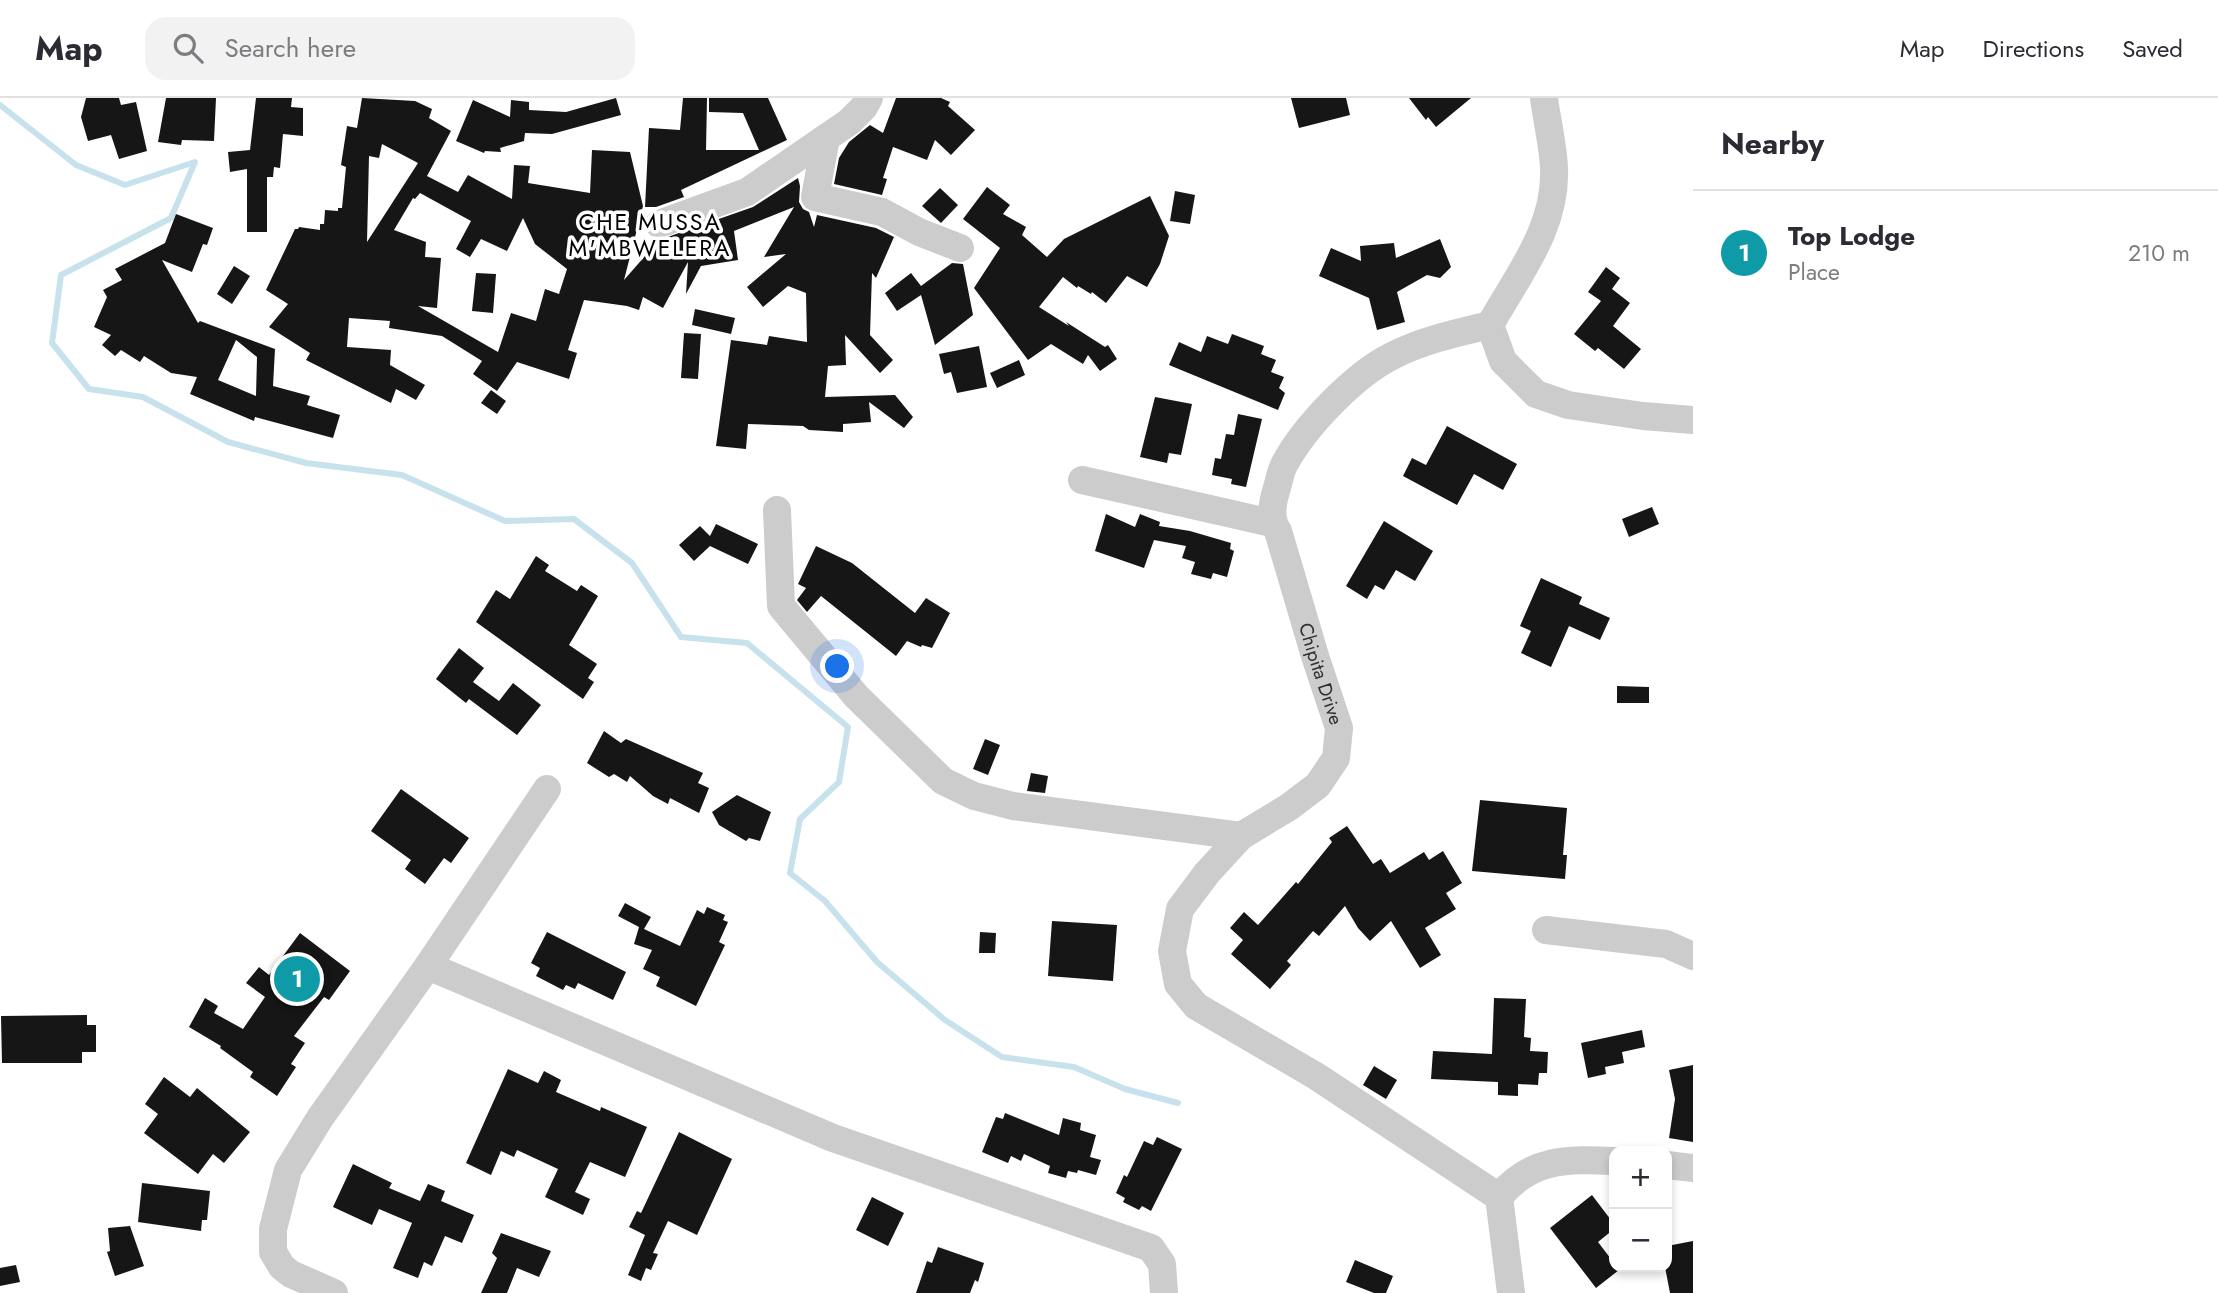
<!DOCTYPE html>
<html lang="en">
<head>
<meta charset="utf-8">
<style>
  :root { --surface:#fff; --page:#f2f2f3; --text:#2b2b33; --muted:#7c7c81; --line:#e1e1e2; --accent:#b45309 }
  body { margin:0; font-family:Jost,sans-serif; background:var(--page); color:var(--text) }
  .controls { position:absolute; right:21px; bottom:21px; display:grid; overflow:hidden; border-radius:14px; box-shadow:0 4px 10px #0003 }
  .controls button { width:63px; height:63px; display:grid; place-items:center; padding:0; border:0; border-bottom:2px solid var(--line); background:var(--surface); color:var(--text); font:35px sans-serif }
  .you { position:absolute; left:838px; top:569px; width:24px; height:24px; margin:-18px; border:5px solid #fff; border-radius:50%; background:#1a73e8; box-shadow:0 0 0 10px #1a73e833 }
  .badge { display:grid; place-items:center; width:46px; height:46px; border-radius:50%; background:var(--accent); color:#fff; font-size:23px; font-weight:700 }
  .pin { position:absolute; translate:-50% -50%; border:4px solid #fff; box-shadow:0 2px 7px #0006 }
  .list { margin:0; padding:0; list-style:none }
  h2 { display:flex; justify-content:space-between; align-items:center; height:91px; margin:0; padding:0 28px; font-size:30px }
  h2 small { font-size:23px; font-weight:400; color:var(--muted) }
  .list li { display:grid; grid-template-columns:46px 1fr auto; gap:21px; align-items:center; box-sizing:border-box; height:126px; padding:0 28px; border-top:2px solid var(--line) }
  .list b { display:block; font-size:26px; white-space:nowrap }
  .list p { margin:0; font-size:23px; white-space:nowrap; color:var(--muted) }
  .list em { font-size:23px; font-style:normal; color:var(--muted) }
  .icon { flex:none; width:38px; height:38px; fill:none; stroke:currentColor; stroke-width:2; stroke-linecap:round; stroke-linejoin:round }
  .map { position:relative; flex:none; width:1693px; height:1195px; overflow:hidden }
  header { display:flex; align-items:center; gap:42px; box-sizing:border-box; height:98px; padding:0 35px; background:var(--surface); border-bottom:2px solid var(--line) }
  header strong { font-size:33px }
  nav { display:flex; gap:38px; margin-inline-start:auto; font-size:24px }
  .search { width:490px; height:63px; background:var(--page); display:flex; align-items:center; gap:18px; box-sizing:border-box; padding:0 24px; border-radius:21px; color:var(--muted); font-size:26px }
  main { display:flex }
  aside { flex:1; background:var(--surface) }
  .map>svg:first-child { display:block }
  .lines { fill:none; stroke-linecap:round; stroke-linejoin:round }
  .stream { stroke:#c8e2ed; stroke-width:6 }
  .building { fill:#161616; fill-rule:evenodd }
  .minor { stroke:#ccc; stroke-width:28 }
  .labels { text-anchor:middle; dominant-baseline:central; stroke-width:7; stroke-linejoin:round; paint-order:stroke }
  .street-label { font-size:19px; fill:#2f2f2f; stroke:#fff }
  .quarter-label { font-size:23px; letter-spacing:2px; fill:#000; stroke:#fff }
</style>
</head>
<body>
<header>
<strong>Map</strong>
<div class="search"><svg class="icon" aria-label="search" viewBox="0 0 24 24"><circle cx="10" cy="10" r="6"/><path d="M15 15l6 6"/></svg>Search here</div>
<nav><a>Map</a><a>Directions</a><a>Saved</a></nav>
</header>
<main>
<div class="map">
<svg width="1693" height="1195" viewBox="0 0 1693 1195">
  <rect width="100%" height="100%" fill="#fff"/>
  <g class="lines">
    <polyline class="stream" points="0,7 76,67 125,87 195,64 171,120 61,177 52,245 89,291 143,299 228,344 306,365 402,377 505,423 574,421 632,465 681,539 747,545 848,629 839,684 800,721 790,775 825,803 877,864 945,922 1002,959 1074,969 1125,991 1178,1005"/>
  </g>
  <g class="building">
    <polygon points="86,0 119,0 121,7 136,4 147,53 119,61 111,37 88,43 81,19"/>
    <polygon points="166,0 216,0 214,43 182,42 181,47 158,44"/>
    <polygon points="256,0 292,0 291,9 303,10 303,38 283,36 280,70 274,69 273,79 267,79 267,134 247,134 247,71 230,74 228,54 250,52"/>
    <path d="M362 0 415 3 432 11 429 20 451 33 427 78 458 94 468 77 512 101 514 67 530 68 528 85 590 95 592 52 630 54 643 108 624 182 659 142 753 109 798 80 800 88 799 104 803 111 809 114 814 129 817 117 876 130 894 139 876 180 872 175 870 237 893 262 880 275 845 237 846 267 828 268 825 299 895 297 913 319 904 330 869 304 871 324 843 326V334L809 332 803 328 748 326 746 351 716 348 731 242 767 247 769 238 807 244 806 195 788 188 763 209 747 189 786 156 764 159 794 109 734 133 738 162 701 168 686 196 688 164 663 210 643 199 639 212 627 208 584 202 568 252 577 255 569 281 517 264 497 293 473 276 482 263 442 238 389 230 390 223 349 220 347 249 391 252 390 267 425 287 416 302 396 291 391 305 306 262 310 255 269 229 288 206 266 192 295 131H298L299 129 320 132V126H324L325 112 338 113V110H342L346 69 341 67 347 28 357 30ZM382 46 418 65 367 144 369 58 379 60ZM420 95 471 123 456 151 470 159 481 141 507 153 523 120 535 146 567 171 559 196 545 191 536 223 511 215 498 254 418 208 437 210 441 160 425 159 426 144 394 132 413 100 415 101Z"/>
    <polygon points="616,0 621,17 552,36 525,35 524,43 500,50 501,54 485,53 484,55 456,43 473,2 510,19 511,2 529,4 529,12 566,14"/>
    <polygon points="683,0 707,0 706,52 759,52 743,15 709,14 709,0 768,0 787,42 681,92 684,99 656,109 645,109 649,30 680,32"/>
    <polygon points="896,0 941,0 950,4 948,8 975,32 951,57 935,42 927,62 893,49 883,80 887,81 882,97 834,86 839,60 849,44 870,27 883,35"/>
    <polygon points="1291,0 1346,0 1350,17 1299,30"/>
    <polygon points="1409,0 1471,0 1436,29 1428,19 1426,22"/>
    <polygon points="987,89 1010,107 1003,116 1026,129 1022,137 1047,159 1064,141 1150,98 1169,138 1160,166 1147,189 1127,178 1106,205 1092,194 1091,196 1078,188 1077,190 1063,179 1039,209 1069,228 1066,224 1105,249 1108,247 1117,261 1100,273 1088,257 1083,266 1051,246 1028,262 974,190 1000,150 963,121"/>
    <polygon points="940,90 958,107 941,125 922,108"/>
    <polygon points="1175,93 1195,97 1190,126 1170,123"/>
    <path d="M176 116 213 130 207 147 203 146 192 174 162 162 198 225 200 223 275 251 273 288 310 298 307 307 340 317 333 340 255 319 254 323 190 296 197 279 171 275 144 258 140 264 121 252 115 258 102 247 111 237 94 229 107 199 103 192 122 182 115 171 165 145ZM236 242 257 259 256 298 218 282Z"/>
    <polygon points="1440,141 1451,169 1440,180 1427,177 1397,194 1405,224 1377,232 1369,200 1319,178 1331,150 1361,163 1360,148 1394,145 1396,160"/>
    <polygon points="952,165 963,166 973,217 935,247 921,197 897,213 885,195 911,175 921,188"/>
    <polygon points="234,168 250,178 232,206 217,196"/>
    <polygon points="1606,169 1620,180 1612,191 1630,205 1613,228 1641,251 1624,271 1598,250 1595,253 1574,236 1601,203 1588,194"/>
    <polygon points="476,175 496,176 493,215 472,213"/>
    <polygon points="695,211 735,220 731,236 692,227"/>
    <polygon points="684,235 701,236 698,281 681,280"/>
    <polygon points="1232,236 1264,248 1261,256 1276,262 1271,274 1284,279 1279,290 1285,295 1278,312 1169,267 1179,244 1201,254 1207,238 1228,246"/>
    <polygon points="979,248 987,289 957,295 951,274 944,276 939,256"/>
    <polygon points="1019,262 1025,277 997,290 990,275"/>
    <polygon points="491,292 506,303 497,316 481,305"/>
    <polygon points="1155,299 1192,306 1181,357 1169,355 1167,365 1140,359"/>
    <polygon points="1238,316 1262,321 1246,389 1231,386 1232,381 1212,377 1215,360 1221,361 1226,336 1234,337"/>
    <polygon points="1447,328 1517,366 1503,392 1474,376 1457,407 1403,378 1412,360 1426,367"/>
    <polygon points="1652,409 1659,426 1629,439 1622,421"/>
    <polygon points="1106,416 1135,429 1140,416 1160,424 1159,428 1190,433 1231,445 1230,451 1234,453 1227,479 1213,475 1211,481 1191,476 1195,464 1182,460 1186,448 1154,442 1144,470 1095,453"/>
    <polygon points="1384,423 1433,453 1415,483 1396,472 1384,492 1375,487 1367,501 1346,488"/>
    <polygon points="716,426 758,446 748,466 710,448 694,463 679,447 700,428 710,438"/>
    <polygon points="816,448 852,465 915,515 926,500 950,515 932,550 922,547 921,549 907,543 896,558 821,498 807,514 797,502 806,490 798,486"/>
    <polygon points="536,458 549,467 545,473 577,493 581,487 598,498 569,547 597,566 588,580 594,584 583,601 476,524 496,492 510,501"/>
    <polygon points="1541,480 1582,499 1579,506 1610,520 1600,542 1569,528 1551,569 1521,555 1531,533 1520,528"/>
    <polygon points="459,550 484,570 473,584 499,603 513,585 541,607 517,637 469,601 466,605 436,581"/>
    <polygon points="1617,588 1649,589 1649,605 1617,605"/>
    <polygon points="604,633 621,645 626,641 703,675 698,685 709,690 699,715 670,700 668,706 653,698 630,678 627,684 614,676 609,679 587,665"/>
    <polygon points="985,641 1000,647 988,677 973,671"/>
    <polygon points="1031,675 1048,678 1045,695 1027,693"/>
    <polygon points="401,691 469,740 451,765 444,760 425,786 405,771 411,762 371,733"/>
    <polygon points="737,697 771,714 760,743 749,740 746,743 719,727 712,714"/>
    <polygon points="1480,702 1567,710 1563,757 1567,757 1565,781 1472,773"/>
    <polygon points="1347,728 1373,766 1381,761 1390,775 1424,754 1429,762 1443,753 1462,785 1446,795 1456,811 1425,830 1441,857 1420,870 1391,823 1370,843 1358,830 1345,808 1319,838 1313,833 1287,863 1291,867 1270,891 1231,856 1243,842 1230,830 1244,814 1258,827 1296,784 1298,786 1332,744 1329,740"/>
    <polygon points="625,805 651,819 644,831 680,848 697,812 704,816 707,809 725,817 723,822 728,824 719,844 725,847 696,908 656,888 660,879 643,871 652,852 634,846 639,829 618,818"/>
    <polygon points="1052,823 1117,827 1113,883 1048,878"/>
    <polygon points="547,834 626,874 613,902 578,885 575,891 566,887 563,892 536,878 540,870 531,865"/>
    <polygon points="980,834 996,835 995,855 979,855"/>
    <polygon points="300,835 350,873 329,902 324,899 294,938 305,945 291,966 296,969 277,998 250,979 253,974 220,950 221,948 189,929 205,900 218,908 214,915 243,931 265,899 246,885 259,869 269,877"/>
    <polygon points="1494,900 1526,901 1524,939 1531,940 1530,953 1548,954 1547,975 1539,975 1538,987 1518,986 1518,998 1498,997 1498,984 1431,981 1433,953 1492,956"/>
    <polygon points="87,917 87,927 96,927 96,954 82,954 82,965 2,965 1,918"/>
    <polygon points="1642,932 1645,949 1622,954 1624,965 1605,969 1606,976 1588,980 1581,945"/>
    <polygon points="1693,967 1693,1044 1669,1040 1675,1001 1669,972"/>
    <polygon points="1374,968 1397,982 1386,1001 1363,987"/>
    <polygon points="508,971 538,985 544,973 561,982 556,994 600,1013 601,1009 647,1029 625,1079 590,1064 575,1094 590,1101 583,1117 545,1099 558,1071 517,1052 514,1059 501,1053 491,1077 466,1065"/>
    <polygon points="164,979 190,999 197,990 250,1034 224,1065 213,1056 198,1076 144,1035 158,1016 145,1006"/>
    <polygon points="1005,1015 1059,1037 1063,1020 1081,1025 1080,1032 1096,1037 1090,1059 1101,1062 1096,1077 1078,1072 1077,1075 1068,1073 1066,1080 1048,1075 1050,1068 1024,1056 1021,1063 1011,1058 1008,1065 982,1054 996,1019 1003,1021"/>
    <polygon points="679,1034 732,1061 697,1137 668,1123 653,1155 658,1156 651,1172 646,1170 641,1183 628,1177 645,1137 629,1129 637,1113 641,1115"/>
    <polygon points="1157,1039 1182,1051 1151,1113 1142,1108 1139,1112 1123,1104 1125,1100 1116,1095 1124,1077 1127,1079 1144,1043 1153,1047"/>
    <polygon points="353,1066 392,1085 389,1090 420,1103 428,1086 445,1093 441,1103 474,1117 462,1145 445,1138 432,1168 424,1164 418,1180 393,1170 412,1125 379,1111 372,1127 333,1109"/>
    <polygon points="142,1085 210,1093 207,1122 202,1122 201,1133 138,1124"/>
    <polygon points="1592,1097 1614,1126 1614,1131 1598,1144 1614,1165 1614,1169 1619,1172 1596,1190 1550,1130"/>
    <polygon points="872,1099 904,1115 888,1148 856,1132"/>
    <polygon points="130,1128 144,1168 115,1178 107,1154 110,1153 108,1130"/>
    <polygon points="501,1135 551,1153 539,1179 517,1170 507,1195 481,1195 497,1160 492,1155"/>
    <polygon points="1693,1143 1693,1195 1670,1195 1665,1169 1667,1169 1667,1148"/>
    <polygon points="938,1149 984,1165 978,1184 975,1182 970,1195 916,1195 927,1163 932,1165"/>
    <polygon points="1355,1162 1393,1178 1386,1195 1374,1195 1346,1184"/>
    <polygon points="16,1167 20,1184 0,1188 0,1170"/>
  </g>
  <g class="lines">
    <g class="minor">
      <path d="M1544 0C1547 23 1553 47 1554 70 1557 130 1517 178 1490 227L1503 263 1536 296 1568 307 1643 318 1693 322"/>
      <polyline points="826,40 815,99 882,114 919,134 960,150"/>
      <polyline points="659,126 747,94 849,24 864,9 869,0"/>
      <path id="s1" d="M1490 227C1457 235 1423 242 1392 258 1354 277 1304 329 1284 367 1280 375 1279 384 1276 393 1272 406 1270 422 1278 433L1315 558 1339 630 1336 660 1318 687 1289 709 1241 738 1207 775 1180 811 1172 853 1178 886 1196 908 1316 978 1499 1099"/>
      <polyline points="1082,382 1272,425"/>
      <polyline points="777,412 781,508 856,598 943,683 974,698 1013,708 1241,738"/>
      <polyline points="1546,832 1666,846 1693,858"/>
      <polyline points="428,868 833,1040 1151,1150 1162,1166 1164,1195"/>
      <polyline points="1667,1067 1693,1070"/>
      <polyline points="334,1195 291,1176 282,1169 273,1154 273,1131 288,1072 320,1020 428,868 547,691"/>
      <path d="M1511 1195 1499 1099C1531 1060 1567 1061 1614 1063"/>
    </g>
  </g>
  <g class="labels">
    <g class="street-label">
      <text stroke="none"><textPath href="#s1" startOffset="476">Chipita Drive</textPath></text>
    </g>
    <g class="quarter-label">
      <text x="650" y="124">CHE MUSSA<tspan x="650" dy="26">M'MBWELERA</tspan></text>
    </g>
  </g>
</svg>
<div class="controls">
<button>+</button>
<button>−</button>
</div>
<div class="you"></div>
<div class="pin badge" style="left:297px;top:881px;background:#0f9aa8">1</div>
</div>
<aside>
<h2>Nearby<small></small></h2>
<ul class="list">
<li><span class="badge" style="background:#0f9aa8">1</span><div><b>Top Lodge</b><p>Place</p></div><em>210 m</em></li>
</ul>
</aside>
</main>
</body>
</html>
